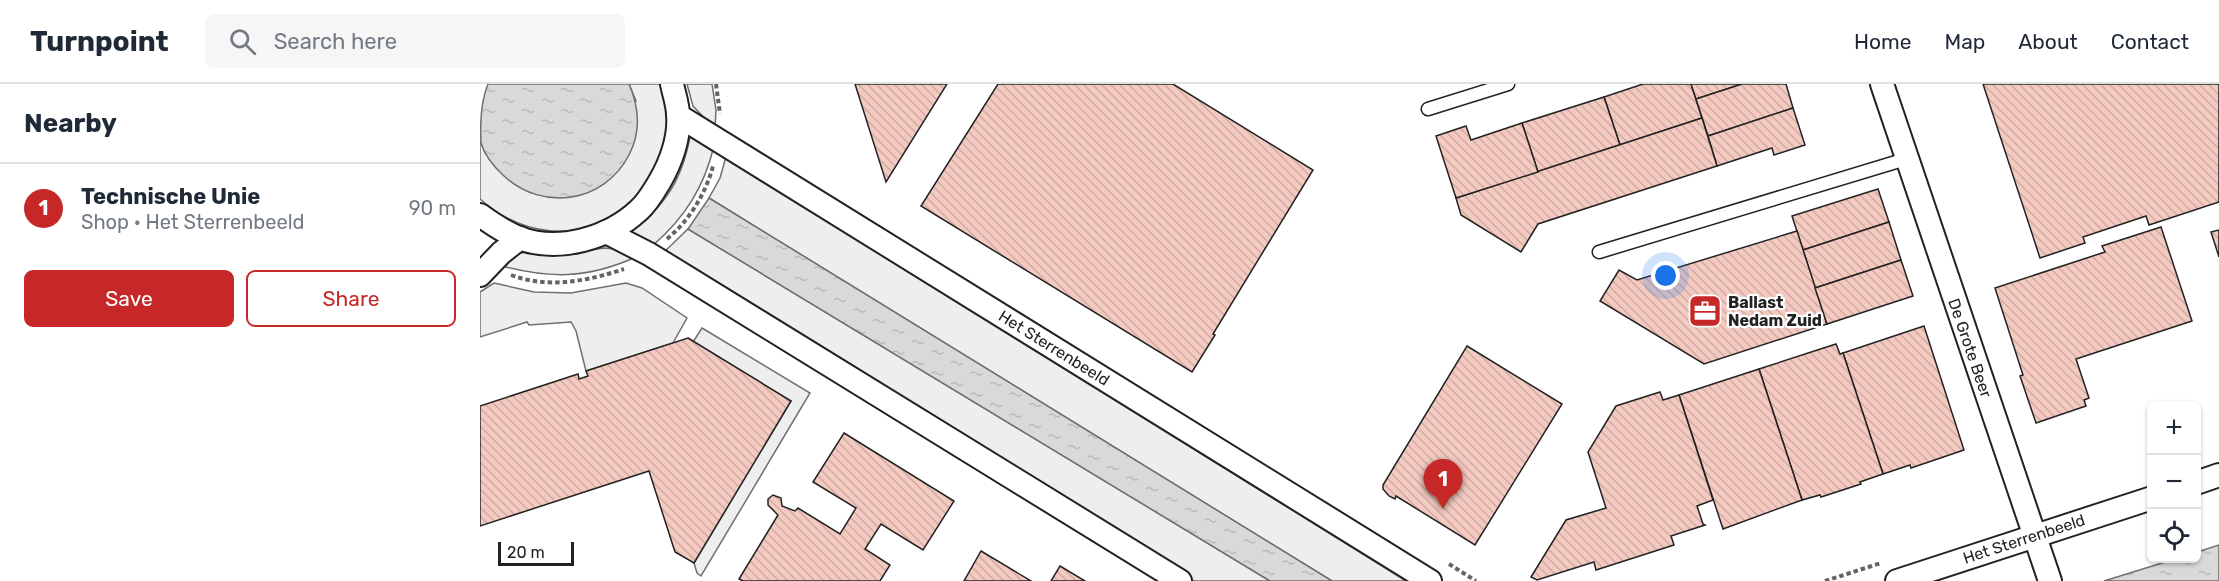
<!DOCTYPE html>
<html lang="en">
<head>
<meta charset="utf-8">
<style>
  :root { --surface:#fff; --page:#f6f6f7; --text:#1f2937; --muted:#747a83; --line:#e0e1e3; --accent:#c62828 }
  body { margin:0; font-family:Rubik,sans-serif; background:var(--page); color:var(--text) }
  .controls { position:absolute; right:18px; bottom:18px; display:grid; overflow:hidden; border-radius:9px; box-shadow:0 2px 4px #0004 }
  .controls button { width:54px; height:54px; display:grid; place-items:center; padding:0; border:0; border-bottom:2px solid var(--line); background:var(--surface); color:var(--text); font:30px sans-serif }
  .scale { position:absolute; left:18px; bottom:15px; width:76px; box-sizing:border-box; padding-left:6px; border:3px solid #222; border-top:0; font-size:16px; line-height:21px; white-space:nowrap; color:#222; -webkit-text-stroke:4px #fff; paint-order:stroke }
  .you { position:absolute; left:1186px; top:192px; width:21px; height:21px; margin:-15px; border:4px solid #fff; border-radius:50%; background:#1a73e8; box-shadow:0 0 0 9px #1a73e833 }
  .badge { display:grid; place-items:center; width:39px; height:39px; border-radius:50%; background:var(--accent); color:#fff; font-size:20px; font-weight:700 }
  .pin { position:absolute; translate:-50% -50px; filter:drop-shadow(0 2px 3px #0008) }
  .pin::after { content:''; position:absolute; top:32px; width:21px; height:18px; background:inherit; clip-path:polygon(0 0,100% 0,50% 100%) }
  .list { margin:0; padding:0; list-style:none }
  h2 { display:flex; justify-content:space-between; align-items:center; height:78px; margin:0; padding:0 24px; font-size:26px }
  h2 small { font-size:20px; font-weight:400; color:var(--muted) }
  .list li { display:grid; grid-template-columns:39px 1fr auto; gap:18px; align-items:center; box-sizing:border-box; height:90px; padding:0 24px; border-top:2px solid var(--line) }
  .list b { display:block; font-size:22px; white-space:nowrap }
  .list p { margin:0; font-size:20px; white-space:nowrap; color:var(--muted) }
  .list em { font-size:20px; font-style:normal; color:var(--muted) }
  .actions { display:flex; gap:12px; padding:18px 24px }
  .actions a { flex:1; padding:14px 0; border:2px solid var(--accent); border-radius:9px; text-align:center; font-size:21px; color:var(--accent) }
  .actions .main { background:var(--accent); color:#fff }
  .icon { flex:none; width:33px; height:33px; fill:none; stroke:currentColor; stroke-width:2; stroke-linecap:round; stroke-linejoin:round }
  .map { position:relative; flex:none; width:1739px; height:497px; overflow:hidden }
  header { display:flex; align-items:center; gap:36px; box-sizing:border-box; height:84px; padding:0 30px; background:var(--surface); border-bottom:2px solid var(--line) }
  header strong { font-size:28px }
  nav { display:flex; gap:33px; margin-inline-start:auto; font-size:21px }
  .search { width:420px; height:54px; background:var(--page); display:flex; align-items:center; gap:15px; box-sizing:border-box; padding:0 21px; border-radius:9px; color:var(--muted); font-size:22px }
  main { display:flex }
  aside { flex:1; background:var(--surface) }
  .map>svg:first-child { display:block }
  .green { fill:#eee; stroke:#6f6f6f; stroke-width:1.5 }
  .water { fill:url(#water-ripples); stroke:#6f6f6f; stroke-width:1.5 }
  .building { fill:url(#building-back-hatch); stroke:#222; stroke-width:1.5 }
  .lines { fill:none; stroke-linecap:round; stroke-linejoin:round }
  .service-casing { stroke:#222; stroke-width:15 }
  .minor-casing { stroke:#222; stroke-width:26 }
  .path { stroke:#646464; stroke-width:4; stroke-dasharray:4.5 3; stroke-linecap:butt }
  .service { stroke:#fff; stroke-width:12 }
  .minor { stroke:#fff; stroke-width:22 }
  .labels { text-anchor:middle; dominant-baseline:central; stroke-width:4.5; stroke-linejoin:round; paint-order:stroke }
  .poi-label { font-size:16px; font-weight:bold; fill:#222; stroke:#fff; text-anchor:start }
  .street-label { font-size:16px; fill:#222; stroke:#fff }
</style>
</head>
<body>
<header>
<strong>Turnpoint</strong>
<div class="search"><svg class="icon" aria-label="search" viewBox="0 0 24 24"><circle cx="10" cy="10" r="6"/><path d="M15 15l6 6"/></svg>Search here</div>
<nav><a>Home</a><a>Map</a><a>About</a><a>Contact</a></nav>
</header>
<main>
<aside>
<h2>Nearby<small></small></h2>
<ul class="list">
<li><span class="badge">1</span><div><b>Technische Unie</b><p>Shop · Het Sterrenbeeld</p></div><em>90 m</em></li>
</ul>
<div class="actions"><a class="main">Save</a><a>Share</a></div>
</aside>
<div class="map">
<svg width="1739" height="497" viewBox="0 0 1739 497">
  <defs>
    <pattern id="water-ripples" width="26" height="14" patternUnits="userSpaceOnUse" patternTransform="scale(1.5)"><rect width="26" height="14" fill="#d9d9d9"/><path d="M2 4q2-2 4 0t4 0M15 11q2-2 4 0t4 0" fill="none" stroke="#bababa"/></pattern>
    <pattern id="building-back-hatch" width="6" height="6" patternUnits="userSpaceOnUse" patternTransform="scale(1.5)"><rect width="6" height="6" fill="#f3c9c0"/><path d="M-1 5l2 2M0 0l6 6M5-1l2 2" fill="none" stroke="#d0aca5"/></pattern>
  </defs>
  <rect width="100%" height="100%" fill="#fff"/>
  <g class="green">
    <path d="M149 0H184C188 15 192 43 188 59 185 68 177 78 173 87 169 95 165 105 160 112 156 117 148 121 142 126 96 159 42 152 0 115V57L6 70 156 17Z"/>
    <polygon points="207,0 232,0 236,26 235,45 213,22"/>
    <path d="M211 48 234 62C224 103 205 134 172 162L149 148C187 122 203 93 211 48Z"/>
    <polygon points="247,69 483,221 926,497 852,497 229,114 240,94"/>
    <polygon points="208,145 790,497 714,497 182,170"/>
    <path d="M125 164 134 165 156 173C107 195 69 195 18 181L36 170 52 167H101Z"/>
    <polygon points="14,199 54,208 91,209 146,199 162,204 207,234 193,259 106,287 96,247 91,238 49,241 47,238 0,253 0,208"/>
    <polygon points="222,244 330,309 221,492 217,489 214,479 311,317 213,258"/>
  </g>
  <g class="water">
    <path d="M8 0H149C159 23 161 48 149 71 124 119 63 128 24 92 14 83 5 72 1 59 0 40 1 17 8 0Z"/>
    <polygon points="229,114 852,497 790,497 208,145"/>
    <polygon points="1739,461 1739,497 1624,497 1695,475 1716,474 1717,468"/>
  </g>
  <g class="building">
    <polygon points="375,0 467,0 406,98"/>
    <polygon points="518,0 693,0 833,86 733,250 735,251 712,288 441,122"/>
    <polygon points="1163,0 1211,0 1222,34 1140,61 1124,13"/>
    <polygon points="1211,0 1258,0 1259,1 1216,15"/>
    <polygon points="1262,0 1306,0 1313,24 1228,52 1216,15"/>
    <polygon points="1503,0 1739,0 1739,118 1669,141 1666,132 1603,153 1605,159 1560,174"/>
    <polygon points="1124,13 1140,61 1058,88 1042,39"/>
    <polygon points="1313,24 1325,61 1294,71 1292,64 1237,82 1228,52"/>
    <polygon points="1222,34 1237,82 1058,140 1041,168 981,131 976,114"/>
    <polygon points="1042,39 1058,88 976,114 956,52 986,42 991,56"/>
    <polygon points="1398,105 1409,138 1323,166 1312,132"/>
    <polygon points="1409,138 1421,176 1335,204 1323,166"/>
    <polygon points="1681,143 1712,237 1596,275 1609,314 1604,316 1606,322 1556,339 1540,292 1543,291 1515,204 1625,168 1622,162"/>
    <polygon points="1739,146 1739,173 1731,148"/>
    <polygon points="1317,147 1347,240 1224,280 1120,217 1139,186 1157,196"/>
    <polygon points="1421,176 1433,212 1347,240 1335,204"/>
    <polygon points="1444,242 1484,366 1431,384 1430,381 1403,390 1363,269"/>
    <polygon points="208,254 311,317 214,479 195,468 169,387 0,442 0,322 98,290 99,295 108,292 106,287"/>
    <polygon points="1356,260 1360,270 1363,269 1403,390 1380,398 1381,400 1341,413 1340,411 1322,416 1279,285"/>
    <polygon points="987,262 1082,320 995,461 916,412 915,415 909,412 903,405 903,401"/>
    <polygon points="1279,285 1322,416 1243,445 1199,311"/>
    <polygon points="1180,308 1183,316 1199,311 1233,416 1217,422 1223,440 1225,441 1191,452 1194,461 1116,486 1114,478 1057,496 1051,493 1086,436 1126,424 1108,368 1136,322"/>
    <polygon points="364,349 474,417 443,466 401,440 385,465 410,481 400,497 263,497 259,495 298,431 288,421 288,415 293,411 301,414 302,422 315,427 318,424 360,450 376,424 333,398"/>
    <polygon points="501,467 551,497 484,497"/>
    <polygon points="580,482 605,497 571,497"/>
  </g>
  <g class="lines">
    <g class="service-casing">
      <g id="service">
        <polyline points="948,25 1028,0"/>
        <polyline points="1119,168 1426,75"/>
      </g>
    </g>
    <g class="minor-casing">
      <g id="minor">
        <polyline points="1402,0 1570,497"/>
        <polyline points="199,32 950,497"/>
        <path d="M0 131C11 139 26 149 39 154 79 169 129 154 159 126 168 118 174 107 180 97 191 78 200 53 198 31 198 21 194 10 192 0"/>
        <polyline points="126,148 169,170 700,497"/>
        <polyline points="0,191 21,169 40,154"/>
        <polyline points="1716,399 1739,391"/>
        <polyline points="1417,497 1672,414"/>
      </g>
    </g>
    <g class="path">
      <polyline points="236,0 240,30"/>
      <path d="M187 155C209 137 226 109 233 82"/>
      <path d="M31 191C68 205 108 197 144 185"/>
      <polyline points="969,480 996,497"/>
      <polyline points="1345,497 1401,479"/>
    </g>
    <use href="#service" class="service"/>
    <use href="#minor" class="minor"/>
  </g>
  <defs>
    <g id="office-square" transform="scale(1.725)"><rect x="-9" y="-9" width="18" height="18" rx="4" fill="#c62828" stroke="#fff"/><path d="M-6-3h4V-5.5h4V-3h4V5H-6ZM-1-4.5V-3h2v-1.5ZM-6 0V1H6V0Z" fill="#fff"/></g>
  </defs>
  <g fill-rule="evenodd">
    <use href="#office-square" x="1225" y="227"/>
  </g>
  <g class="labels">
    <g class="poi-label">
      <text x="1248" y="218">Ballast<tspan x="1248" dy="18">Nedam Zuid</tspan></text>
    </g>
    <g class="street-label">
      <text transform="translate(574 264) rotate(32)">Het Sterrenbeeld</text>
      <text transform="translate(1490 264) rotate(71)">De Grote Beer</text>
      <text transform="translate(1544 455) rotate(-18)">Het Sterrenbeeld</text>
    </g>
  </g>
</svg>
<div class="controls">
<button>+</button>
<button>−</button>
<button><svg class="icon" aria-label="locate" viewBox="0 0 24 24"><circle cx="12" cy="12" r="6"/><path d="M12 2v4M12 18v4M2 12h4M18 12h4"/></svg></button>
</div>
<div class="scale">20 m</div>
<div class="you"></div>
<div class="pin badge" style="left:963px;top:425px">1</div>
</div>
</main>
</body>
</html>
